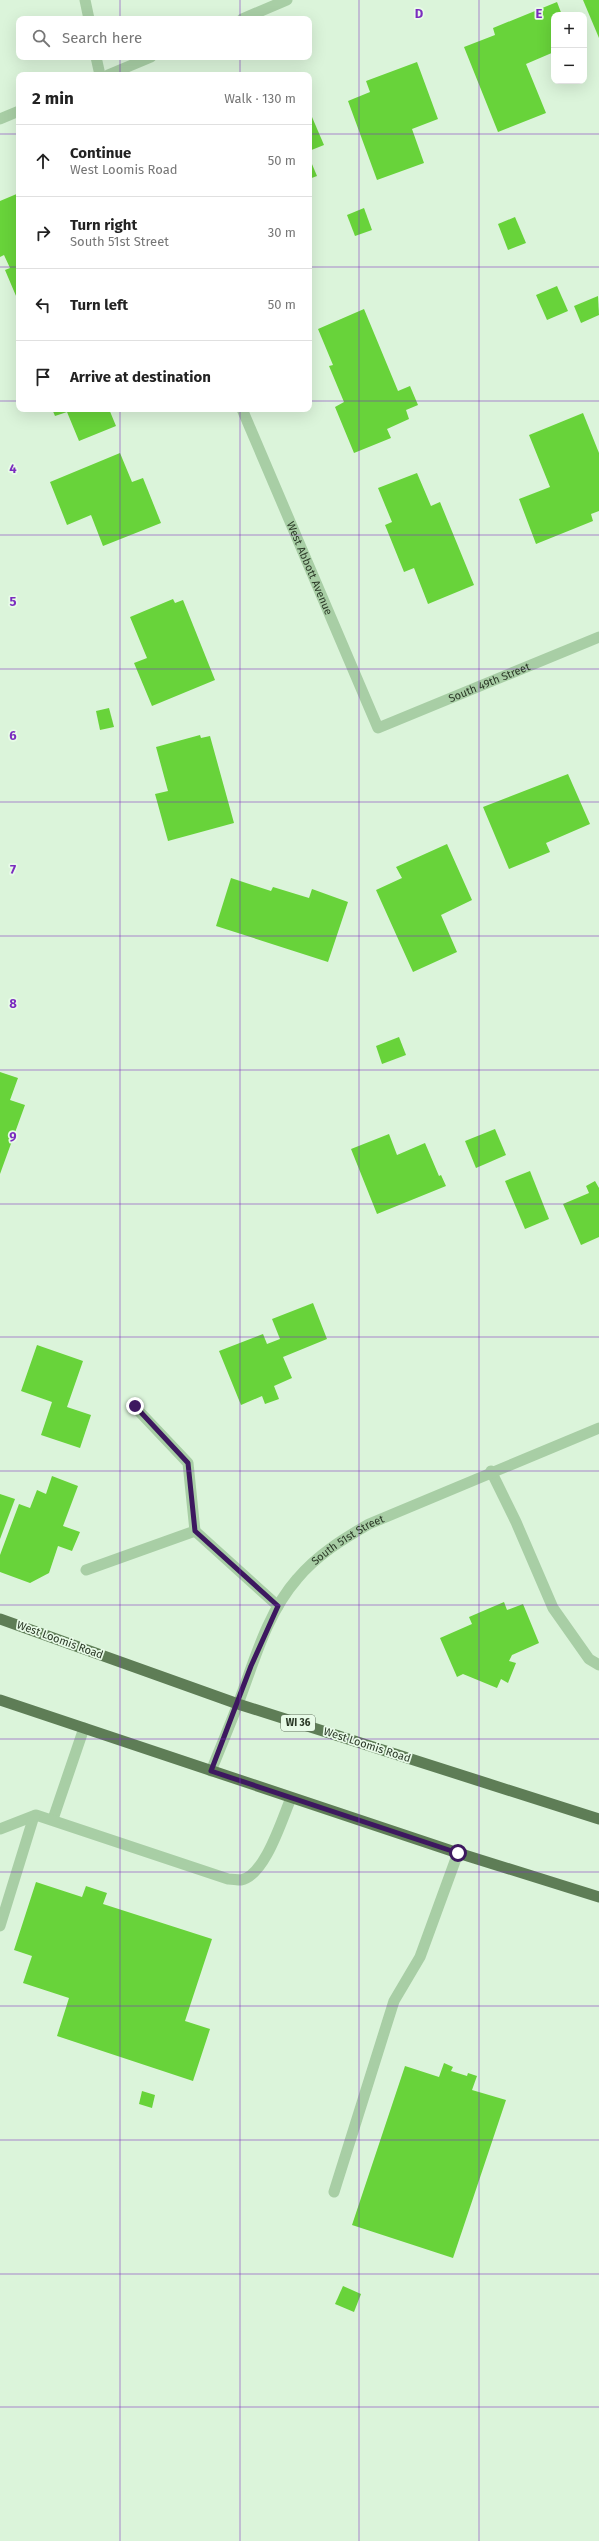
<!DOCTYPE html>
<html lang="en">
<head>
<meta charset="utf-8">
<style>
  :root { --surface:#fff; --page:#f2f2f2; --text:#222; --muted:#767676; --line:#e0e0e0 }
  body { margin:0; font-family:"Fira Sans",sans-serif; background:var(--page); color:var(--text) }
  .controls { position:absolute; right:12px; top:12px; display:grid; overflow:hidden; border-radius:8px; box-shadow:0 4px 16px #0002 }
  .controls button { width:36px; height:36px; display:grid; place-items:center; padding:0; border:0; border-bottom:1px solid var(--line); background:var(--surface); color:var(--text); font:20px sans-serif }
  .stop { position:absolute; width:12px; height:12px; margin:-9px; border:3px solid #3d185f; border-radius:50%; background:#fff }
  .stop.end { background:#3d185f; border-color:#fff; box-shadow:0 1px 4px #0008 }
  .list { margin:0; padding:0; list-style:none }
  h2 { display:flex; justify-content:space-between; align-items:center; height:52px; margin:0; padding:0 16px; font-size:17px }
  h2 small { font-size:13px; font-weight:400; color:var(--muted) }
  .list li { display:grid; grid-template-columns:26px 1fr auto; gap:12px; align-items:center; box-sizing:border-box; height:72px; padding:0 16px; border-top:1px solid var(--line) }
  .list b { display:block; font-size:15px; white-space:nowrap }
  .list p { margin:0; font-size:13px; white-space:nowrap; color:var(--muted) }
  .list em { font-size:13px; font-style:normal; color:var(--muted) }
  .icon { flex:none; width:22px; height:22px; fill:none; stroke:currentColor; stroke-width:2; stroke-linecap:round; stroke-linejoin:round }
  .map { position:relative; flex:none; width:599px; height:2541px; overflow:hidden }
  .search { position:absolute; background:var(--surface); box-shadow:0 4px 16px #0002; left:16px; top:16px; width:296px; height:44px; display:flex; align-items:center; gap:10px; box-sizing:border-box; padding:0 14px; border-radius:8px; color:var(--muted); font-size:15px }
  .panel { position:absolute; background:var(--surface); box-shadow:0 4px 16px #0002; left:16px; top:72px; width:296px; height:340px; border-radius:8px }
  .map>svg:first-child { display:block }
  .building { fill:#68d33a }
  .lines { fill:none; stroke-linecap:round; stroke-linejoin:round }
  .service { stroke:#a8cea5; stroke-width:11 }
  .minor { stroke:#a8cea5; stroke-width:11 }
  .primary { stroke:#5e7d56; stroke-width:11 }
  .route { stroke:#3d185f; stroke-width:5 }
  .grid { fill:none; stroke:#7b2cbf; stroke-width:1; stroke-opacity:0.55 }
  .labels { text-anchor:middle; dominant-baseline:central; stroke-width:3.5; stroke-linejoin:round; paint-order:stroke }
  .shield { fill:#e8fbe8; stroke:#647361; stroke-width:1 }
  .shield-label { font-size:10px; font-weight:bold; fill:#2b3927 }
  .street-label { font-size:11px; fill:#2b3927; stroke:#e8fbe8 }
  .grid-label { font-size:13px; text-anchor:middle; font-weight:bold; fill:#7b2cbf; stroke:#e8fbe8; stroke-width:3.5; stroke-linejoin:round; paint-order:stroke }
</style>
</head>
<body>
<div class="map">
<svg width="599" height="2541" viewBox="0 0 599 2541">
  <rect width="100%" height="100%" fill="#dbf4da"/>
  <g class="building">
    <polygon points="583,0 599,0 599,38"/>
    <polygon points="557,2 562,15 554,15 554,52 526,64 546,113 498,132 464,47 495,35 493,28"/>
    <polygon points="417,62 438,119 412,129 424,163 377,180 348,101 370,92 366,81"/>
    <polygon points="309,110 324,145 309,151"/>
    <polygon points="309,157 317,176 309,179"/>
    <polygon points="19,193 19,303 5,270 10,268 4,255 0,257 0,201"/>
    <polygon points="364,208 372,230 355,236 347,215"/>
    <polygon points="515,217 526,243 508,250 498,224"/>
    <polygon points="557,286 568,311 547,320 536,295"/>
    <polygon points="598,296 599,315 581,323 574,306"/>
    <polygon points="364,309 398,391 410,386 418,405 406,410 409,419 387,429 391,438 354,453 335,407 344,402 329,366 333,365 318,329"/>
    <polygon points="52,409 109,409 116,426 79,441 67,412 55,416"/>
    <polygon points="583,413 599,453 599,511 591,514 593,521 536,544 519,499 550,487 529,435"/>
    <polygon points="120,453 132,482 143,478 161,523 103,546 91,515 67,525 50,482"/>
    <polygon points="417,473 431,506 440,502 474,585 428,604 414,568 404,572 385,525 392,522 378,488"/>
    <polygon points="173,599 175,603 183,600 215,680 152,706 134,663 147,658 130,617"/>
    <polygon points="109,708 114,727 100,730 96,711"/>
    <polygon points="200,735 201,738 210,736 234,823 168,841 155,794 168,791 156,747"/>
    <polygon points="568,774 590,824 546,843 550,852 509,869 483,807"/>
    <polygon points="447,844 472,900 441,915 457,952 413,972 376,890 402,878 396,867"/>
    <polygon points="231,878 271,891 273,887 309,898 312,889 348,902 328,962 216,926"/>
    <polygon points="399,1037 406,1055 382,1064 376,1046"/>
    <polygon points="0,1072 18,1078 10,1100 25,1105 0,1174"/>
    <polygon points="495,1129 506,1155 476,1168 465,1141"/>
    <polygon points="389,1134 397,1155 425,1143 439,1176 441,1175 446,1186 377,1214 351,1149"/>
    <polygon points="530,1171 549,1219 525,1229 505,1181"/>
    <polygon points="595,1181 599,1188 599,1237 581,1245 563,1204 589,1193 586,1186"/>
    <polygon points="313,1303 327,1339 283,1357 292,1378 274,1386 279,1399 265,1404 262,1396 241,1405 219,1351 263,1334 267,1344 280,1339 272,1319"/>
    <polygon points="37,1345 83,1361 67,1407 91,1415 80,1448 41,1435 52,1402 21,1391"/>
    <polygon points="52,1476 78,1486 63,1526 80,1532 72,1551 58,1546 49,1573 30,1583 0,1572 0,1555 19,1504 30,1508 37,1490 46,1494"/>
    <polygon points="0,1494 15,1499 0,1539"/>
    <polygon points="504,1602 507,1610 523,1604 539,1643 512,1655 509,1661 516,1663 508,1683 501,1679 497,1688 463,1674 457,1677 440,1638 472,1624 469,1617"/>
    <polygon points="36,1882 82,1897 86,1886 107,1893 103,1904 212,1939 185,2021 210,2029 193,2081 57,2036 69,1998 23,1983 32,1956 14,1950"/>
    <polygon points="444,2063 453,2067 451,2071 467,2076 468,2073 477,2076 472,2090 506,2100 453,2258 352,2225 405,2066 439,2077"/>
    <polygon points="142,2091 155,2095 152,2108 139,2104"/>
    <polygon points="343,2286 361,2294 354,2312 335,2304"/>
  </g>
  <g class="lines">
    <g class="service">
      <polyline points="85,0 89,19"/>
      <polyline points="96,57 100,75"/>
      <polyline points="135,1407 188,1463 195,1531"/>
      <polyline points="491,1471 516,1522 553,1608 589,1659 599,1665"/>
      <polyline points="86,1570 195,1531 278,1606"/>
      <polyline points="53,1819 84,1728"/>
      <path d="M0 1829 36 1815 228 1879C232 1879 237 1880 241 1880 265 1876 282 1819 291 1798"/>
      <polyline points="0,1926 34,1816"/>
      <polyline points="334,2192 394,2001 420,1957 458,1853"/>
    </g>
    <g class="minor">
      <polyline points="242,19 287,0"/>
      <polyline points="108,75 151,57"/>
      <polyline points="0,119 19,111"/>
      <path id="s1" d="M242 409 378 728 599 637"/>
      <path id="s2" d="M211 1771C220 1749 229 1727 238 1704 254 1662 267 1613 297 1579 317 1555 343 1539 369 1524L599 1428"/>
    </g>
    <g class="primary">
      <polyline points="0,1619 238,1704 599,1819"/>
      <polyline points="0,1700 458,1853 599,1897"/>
    </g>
  </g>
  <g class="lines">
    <polyline class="route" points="135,1406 188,1463 195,1531 278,1606 251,1666 211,1771 458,1853"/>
  </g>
  <path class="grid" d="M120 0V19M240 0V19M359 0V2541M479 0V2541M120 57V75M240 57V75M0 134H19M309 134H599M0 267H19M309 267H599M0 401H19M309 401H599M120 409V2541M240 409V2541M0 535H599M0 669H599M0 802H599M0 936H599M0 1070H599M0 1204H599M0 1337H599M0 1471H599M0 1605H599M0 1739H599M0 1872H599M0 2006H599M0 2140H599M0 2274H599M0 2407H599"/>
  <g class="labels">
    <rect class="shield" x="281" y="1715" width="34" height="16" rx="3"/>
    <g class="shield-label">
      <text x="298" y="1723">WI 36</text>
    </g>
    <g class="street-label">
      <text stroke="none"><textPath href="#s1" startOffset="173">West Abbott Avenue</textPath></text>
      <text stroke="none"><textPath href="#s1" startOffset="467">South 49th Street</textPath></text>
      <text stroke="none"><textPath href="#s2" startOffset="276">South 51st Street</textPath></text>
      <text transform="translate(60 1640) rotate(20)">West Loomis Road</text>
      <text transform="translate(367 1745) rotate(18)">West Loomis Road</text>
    </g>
  </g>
  <g class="grid-label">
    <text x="419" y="18">D</text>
    <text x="539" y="18">E</text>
    <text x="13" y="473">4</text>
    <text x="13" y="606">5</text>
    <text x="13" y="740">6</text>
    <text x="13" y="874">7</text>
    <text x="13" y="1008">8</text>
    <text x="13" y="1141">9</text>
  </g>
</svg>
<div class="controls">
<button>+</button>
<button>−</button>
</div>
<div class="stop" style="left:458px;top:1853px"></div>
<div class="stop end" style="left:135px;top:1406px"></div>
<div class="search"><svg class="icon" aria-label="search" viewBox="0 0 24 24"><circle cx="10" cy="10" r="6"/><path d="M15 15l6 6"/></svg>Search here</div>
<section class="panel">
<h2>2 min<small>Walk · 130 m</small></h2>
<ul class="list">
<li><svg class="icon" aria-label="ahead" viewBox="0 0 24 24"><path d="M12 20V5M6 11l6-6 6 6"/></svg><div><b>Continue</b><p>West Loomis Road</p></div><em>50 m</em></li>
<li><svg class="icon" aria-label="right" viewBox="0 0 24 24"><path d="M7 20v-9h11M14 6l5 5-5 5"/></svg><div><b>Turn right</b><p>South 51st Street</p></div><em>30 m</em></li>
<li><svg class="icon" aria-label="left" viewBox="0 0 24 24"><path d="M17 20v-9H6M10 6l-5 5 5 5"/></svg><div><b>Turn left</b></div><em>50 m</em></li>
<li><svg class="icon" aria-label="arrive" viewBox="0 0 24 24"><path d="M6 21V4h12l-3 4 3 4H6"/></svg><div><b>Arrive at destination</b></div></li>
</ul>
</section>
</div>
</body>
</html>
